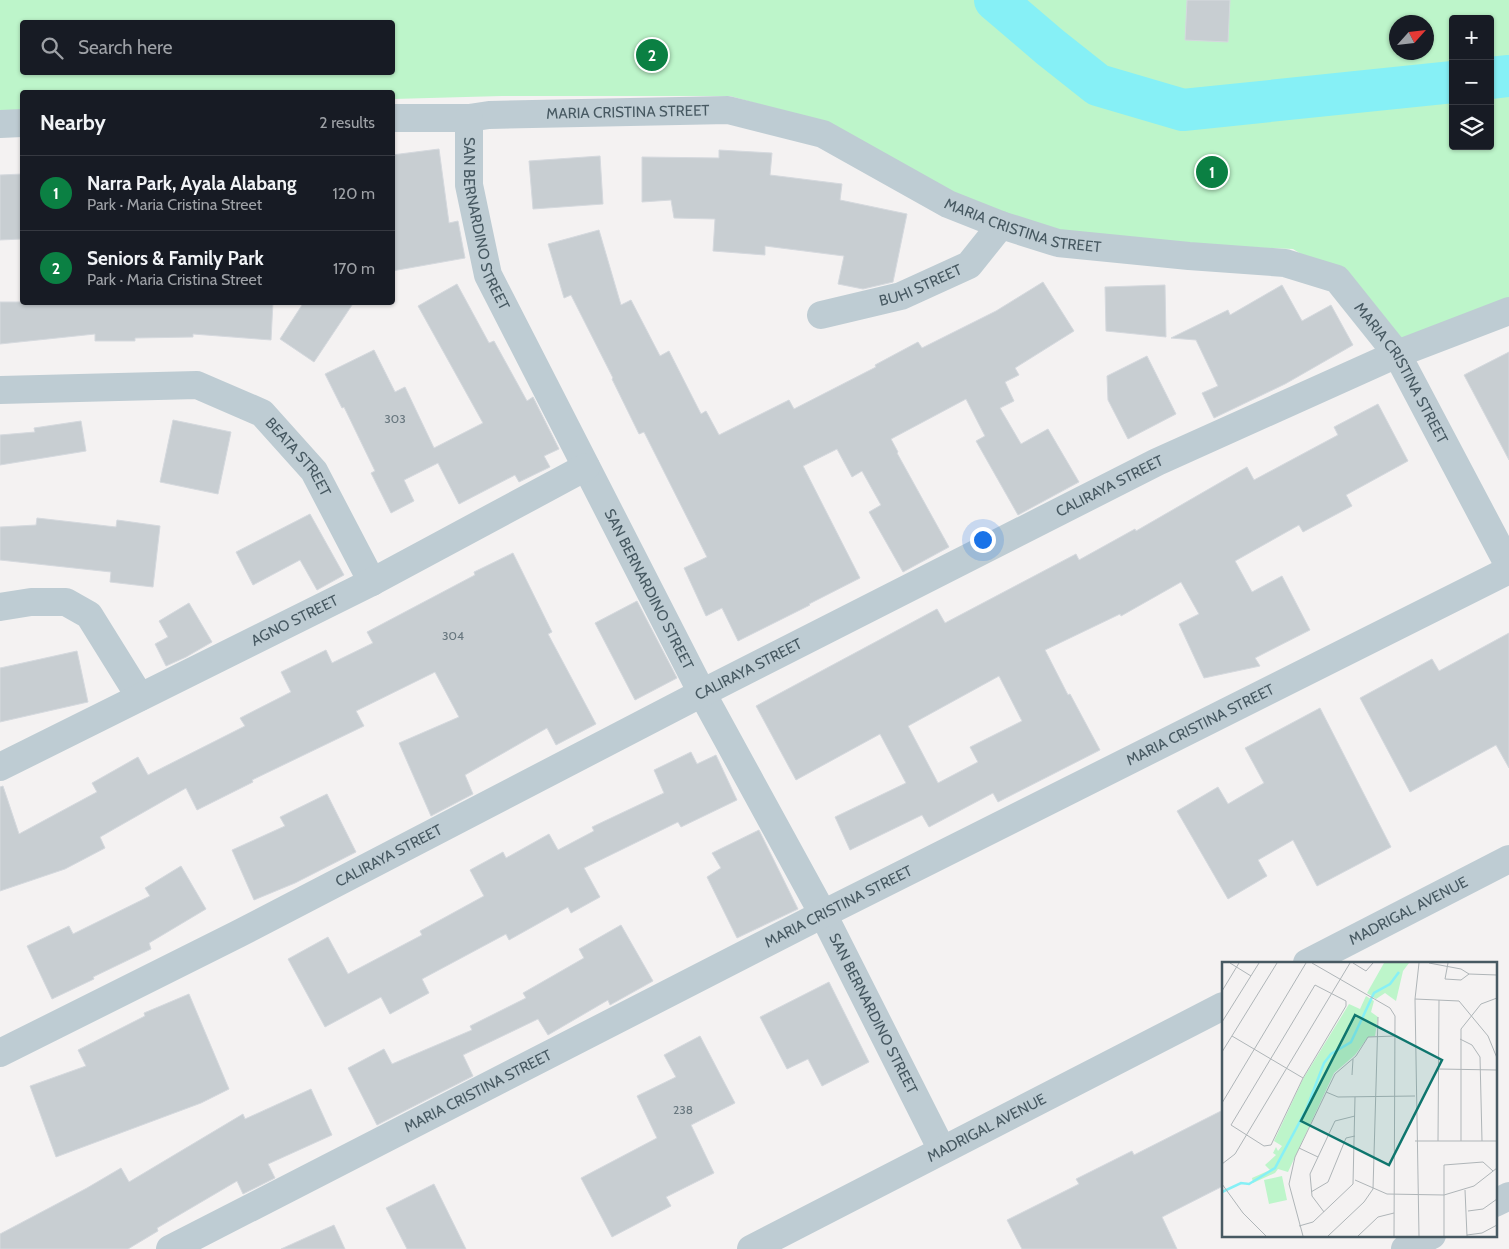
<!DOCTYPE html>
<html lang="en">
<head>
<meta charset="utf-8">
<style>
  :root { --surface:#171b24; --page:#242831; --text:#f1f3f6; --muted:#9ea1a6; --line:#363941; --accent:#0b8043 }
  body { margin:0; font-family:Cabin,sans-serif; background:var(--page); color:var(--text) }
  .controls { position:absolute; right:15px; top:15px; display:grid; overflow:hidden; border-radius:5px; box-shadow:0 1px 4px #0004 }
  .controls button { width:45px; height:45px; display:grid; place-items:center; padding:0; border:0; border-bottom:1px solid var(--line); background:var(--surface); color:var(--text); font:25px sans-serif }
  .compass { position:absolute; left:1389px; top:15px; width:45px; height:45px; border-radius:50%; background:var(--surface); box-shadow:0 1px 4px #0004; rotate:63deg }
  .you { position:absolute; left:982px; top:539px; width:18px; height:18px; margin:-12px; border:4px solid #fff; border-radius:50%; background:#1a73e8; box-shadow:0 0 0 8px #1a73e833 }
  .badge { display:grid; place-items:center; width:32px; height:32px; border-radius:50%; background:var(--accent); color:#fff; font-size:16px; font-weight:700 }
  .pin { position:absolute; translate:-50% -50%; border:2px solid #fff; box-shadow:0 1px 5px #0006 }
  .list { margin:0; padding:0; list-style:none }
  h2 { display:flex; justify-content:space-between; align-items:center; height:65px; margin:0; padding:0 20px; font-size:21px }
  h2 small { font-size:16px; font-weight:400; color:var(--muted) }
  .list li { display:grid; grid-template-columns:32px 1fr auto; gap:15px; align-items:center; box-sizing:border-box; height:75px; padding:0 20px; border-top:1px solid var(--line) }
  .list b { display:block; font-size:19px; white-space:nowrap }
  .list p { margin:0; font-size:16px; white-space:nowrap; color:var(--muted) }
  .list em { font-size:16px; font-style:normal; color:var(--muted) }
  .icon { flex:none; width:28px; height:28px; fill:none; stroke:currentColor; stroke-width:2; stroke-linecap:round; stroke-linejoin:round }
  .map { position:relative; flex:none; width:1509px; height:1249px; overflow:hidden }
  .search { position:absolute; background:var(--surface); box-shadow:0 1px 4px #0004; left:20px; top:20px; width:375px; height:55px; display:flex; align-items:center; gap:12px; box-sizing:border-box; padding:0 18px; border-radius:5px; color:var(--muted); font-size:19px }
  .panel { position:absolute; background:var(--surface); box-shadow:0 1px 4px #0004; left:20px; top:90px; width:375px; height:215px; border-radius:5px }
  .map>svg:first-child { display:block }
  .green { fill:#bdf5ca; fill-rule:evenodd }
  .lines { fill:none; stroke-linecap:round; stroke-linejoin:round }
  .river { stroke:#86f0f6; stroke-width:42 }
  .building { fill:#c8ced2; stroke:#d5d9de; fill-rule:evenodd }
  .minor { stroke:#beccd3; stroke-width:28 }
  .labels { text-anchor:middle; dominant-baseline:central; stroke-width:4.5; stroke-linejoin:round; paint-order:stroke }
  .number-label { font-size:12px; fill:#67767e }
  .street-label { font-size:15px; fill:#475962; stroke:#fff }
  .inset-river { fill:none; stroke:#86f0f6; stroke-width:2.5 }
  .inset-road { fill:none; stroke:#afb5b8; stroke-width:1 }
  .view { fill:#0f766e; fill-opacity:0.15; stroke:#0f766e; stroke-width:2.5 }
  .inset-edge { fill:none; stroke:#475962; stroke-width:2.5 }
</style>
</head>
<body>
<div class="map">
<svg width="1509" height="1249" viewBox="0 0 1509 1249">
  <rect width="100%" height="100%" fill="#f4f2f2"/>
  <path class="green" d="M0 0H1509V309L1396 351 1338 277 1293 249 1191 245 1059 231 959 198 834 125 730 96H502L393 99 392 92H22V111L0 112ZM1453 19H1490V146H1453ZM22 22H392V72H22ZM1396 22H1426V52H1396Z"/>
  <g class="lines">
    <g class="river">
      <polyline points="995,0 1050,47 1098,85 1183,110 1453,82"/>
      <polyline points="1490,78 1509,76"/>
    </g>
  </g>
  <g class="building">
    <polygon points="1187,0 1230,0 1228,42 1185,40"/>
    <polygon points="439,149 449,223 458,221 465,258 392,271 392,155"/>
    <polygon points="719,150 772,153 770,175 842,184 840,200 907,214 893,282 863,289 838,284 844,256 765,246 765,255 713,251 715,219 674,218 671,200 642,202 642,157 719,158"/>
    <polygon points="600,156 603,204 533,209 529,161"/>
    <polygon points="22,174 22,239 0,240 0,175"/>
    <polygon points="599,230 621,305 631,300 660,356 669,351 701,414 706,411 719,435 789,400 794,409 876,367 875,365 918,342 922,348 996,311 1043,282 1074,331 1015,368 1019,375 1005,382 1014,401 1000,408 1021,444 1048,429 1079,482 1018,515 976,441 985,436 966,399 891,439 898,452 897,453 949,547 903,572 869,512 881,505 862,471 852,477 837,449 803,466 860,578 809,604 810,605 738,641 722,608 706,616 684,568 707,557 644,432 639,434 612,379 613,378 571,295 564,298 548,244"/>
    <polygon points="457,284 489,343 494,341 527,401 533,397 559,449 544,456 550,467 519,482 515,475 459,504 438,463 404,480 414,501 391,513 371,473 375,471 344,407 342,408 325,374 374,350 395,392 405,387 434,448 483,423 418,306"/>
    <polygon points="1165,285 1166,337 1106,331 1105,287"/>
    <polygon points="1282,285 1302,321 1331,305 1353,345 1285,384 1214,418 1202,393 1218,386 1196,340 1171,338 1228,310 1230,315"/>
    <polygon points="0,302 273,302 271,340 193,334 193,337 135,338 135,341 95,341 95,334 0,344"/>
    <polygon points="304,302 354,302 314,362 280,339"/>
    <polygon points="1509,352 1509,460 1464,375"/>
    <polygon points="1147,356 1176,414 1128,439 1108,400 1107,376"/>
    <path d="M1378 404 1408 461 1346 495 1352 506 1303 532 1299 525 1235 561 1252 592 1282 576 1310 630 1255 658 1260 666 1204 678 1179 624 1199 614 1181 582 1121 616 1120 614 1045 650 1068 695 1070 694 1100 750 1055 773 998 802 993 793 929 827 922 815 850 850 835 817 906 783 880 734 796 780 756 706 937 609 945 623 1076 554 1079 560 1135 529 1136 531 1247 467 1254 480 1338 435 1334 427ZM999 676 1022 721 970 747 978 762 938 783 908 726Z"/>
    <polygon points="173,420 231,432 218,494 160,482"/>
    <polygon points="81,421 86,451 0,465 0,435 35,432 34,428"/>
    <polygon points="310,514 344,575 317,590 300,560 253,585 236,552"/>
    <polygon points="37,518 116,527 117,520 160,526 153,587 110,582 111,572 0,560 0,527 36,525"/>
    <polygon points="513,553 552,632 548,634 596,724 556,745 547,728 465,775 473,794 431,816 399,743 459,717 435,672 356,711 364,726 252,780 253,782 197,810 186,788 100,837 105,848 65,869 0,891 0,787 3,786 19,834 97,792 92,783 138,757 148,775 245,726 240,718 291,692 281,672 326,650 332,663 373,643 367,632 475,575 474,572"/>
    <polygon points="637,601 677,678 635,700 595,623"/>
    <polygon points="189,603 212,642 186,657 166,666 155,644 168,637 159,621"/>
    <polygon points="1509,633 1509,768 1496,745 1410,792 1360,698 1432,659 1439,671"/>
    <polygon points="77,651 88,702 0,722 0,668"/>
    <polygon points="1320,708 1391,847 1317,886 1293,840 1258,860 1267,876 1228,899 1177,811 1218,787 1228,804 1264,783 1245,748"/>
    <polygon points="691,752 697,764 716,755 737,800 681,827 678,822 584,868 600,897 571,913 568,907 509,940 506,934 422,979 429,993 390,1014 381,997 325,1027 288,959 328,937 348,974 422,935 420,931 484,896 470,870 503,852 506,858 549,834 558,850 594,831 592,827 664,793 654,770"/>
    <polygon points="327,794 356,852 295,883 254,900 232,850 285,826 280,817"/>
    <polygon points="759,830 798,909 737,938 707,877 721,868 712,853"/>
    <polygon points="181,866 206,909 149,943 151,949 93,977 94,979 52,999 27,946 69,926 73,934 150,896 145,888"/>
    <polygon points="621,925 653,981 610,1005 608,1000 548,1035 538,1019 463,1055 473,1076 377,1125 348,1068 384,1049 392,1064 472,1030 470,1026 526,998 523,993 584,958 579,949"/>
    <polygon points="829,982 869,1062 822,1086 808,1059 787,1069 760,1017"/>
    <polygon points="189,994 229,1089 201,1103 56,1157 30,1086 86,1066 78,1050 145,1016 144,1013"/>
    <polygon points="700,1036 735,1103 691,1125 714,1173 666,1197 671,1206 612,1237 581,1178 657,1138 637,1096 676,1077 664,1055"/>
    <polygon points="311,1089 332,1135 268,1164 275,1178 243,1194 237,1181 157,1228 158,1231 128,1249 0,1249 0,1234 87,1188 121,1168 129,1182 243,1114 245,1119"/>
    <polygon points="1223,1110 1223,1186 1162,1217 1177,1249 1022,1249 1007,1220 1079,1184 1076,1179 1132,1151 1134,1155"/>
    <polygon points="434,1184 466,1249 407,1249 386,1208"/>
    <polygon points="334,1225 345,1249 281,1249"/>
  </g>
  <g class="lines">
    <g class="minor">
      <path id="s1" d="M392 118H469L489 115 728 110 823 134 948 204 1001 225 1058 243 1189 256 1285 263 1337 279 1397 354 1509 566"/>
      <path id="s2" d="M469 118V185L488 275 702 693 823 914 942 1150"/>
      <polyline points="0,124 22,123"/>
      <path id="s3" d="M821 315 901 296 969 265 1001 225"/>
      <path id="s4" d="M0 390 197 385 262 413 314 471 372 582"/>
      <polyline points="0,607 31,602 66,602 89,615 140,697"/>
      <path id="s5" d="M0 767 372 582 586 467"/>
      <path id="s6" d="M1307 963 1509 859"/>
      <path id="s7" d="M0 1053 238 934 702 693 1157 462 1397 354 1509 311"/>
      <polyline points="1495,1203 1509,1196"/>
      <path id="s8" d="M170 1249 823 914 1509 570"/>
      <path id="s9" d="M751 1249 1223 1006"/>
      <polyline points="1405,1249 1432,1235"/>
    </g>
  </g>
  <g class="labels">
    <g class="number-label">
      <text x="395" y="418">303</text>
      <text x="453" y="635">304</text>
      <text x="683" y="1109">238</text>
    </g>
    <g class="street-label">
      <text stroke="none"><textPath href="#s1" startOffset="236">MARIA CRISTINA STREET</textPath></text>
      <text stroke="none"><textPath href="#s2" startOffset="108">SAN BERNARDINO STREET</textPath></text>
      <text stroke="none"><textPath href="#s1" startOffset="656">MARIA CRISTINA STREET</textPath></text>
      <text stroke="none"><textPath href="#s3" startOffset="104">BUHI STREET</textPath></text>
      <text stroke="none"><textPath href="#s1" startOffset="1091">MARIA CRISTINA STREET</textPath></text>
      <text stroke="none"><textPath href="#s4" startOffset="325">BEATA STREET</textPath></text>
      <text stroke="none"><textPath href="#s7" startOffset="1246">CALIRAYA STREET</textPath></text>
      <text stroke="none"><textPath href="#s2" startOffset="512">SAN BERNARDINO STREET</textPath></text>
      <text stroke="none"><textPath href="#s5" startOffset="329">AGNO STREET</textPath></text>
      <text stroke="none"><textPath href="#s7" startOffset="841">CALIRAYA STREET</textPath></text>
      <text stroke="none"><textPath href="#s8" startOffset="1156">MARIA CRISTINA STREET</textPath></text>
      <text stroke="none"><textPath href="#s7" startOffset="436">CALIRAYA STREET</textPath></text>
      <text stroke="none"><textPath href="#s8" startOffset="751">MARIA CRISTINA STREET</textPath></text>
      <text stroke="none"><textPath href="#s6" startOffset="114">MADRIGAL AVENUE</textPath></text>
      <text stroke="none"><textPath href="#s2" startOffset="992">SAN BERNARDINO STREET</textPath></text>
      <text stroke="none"><textPath href="#s8" startOffset="346">MARIA CRISTINA STREET</textPath></text>
      <text stroke="none"><textPath href="#s9" startOffset="265">MADRIGAL AVENUE</textPath></text>
    </g>
  </g>
  <g transform="translate(1222 962)">
    <rect width="275" height="275" fill="#f4f2f2"/>
    <path d="M162 1H187L181 9 174 39 163 31 154 37 145 31ZM144 34 152 39 149 50 156 55 153 74 146 75 133 93 112 111 66 210 56 207 53 211 31 221 30 216 48 208 43 203 54 193 51 191 54 185 56 189 60 184 52 179 81 117 127 42 138 47ZM60 214 65 238 47 242 42 218Z" fill="#bdf5ca"/>
    <path class="inset-river" d="M0 230 19 221 27 222 53 206 84 148 102 101 109 92 129 80 152 31 168 22 177 10"/>
    <path class="inset-road" d="M8 1 29 14M90 1 168 46 173 54 172 274M131 1 144 9 151 1M207 1 239 7 247 12 275 13M226 1 223 17 239 18 247 12M93 23 124 39V44L81 116 49 183 42 184 9 163ZM0 29 17 1M193 37 237 39 266 74 275 96M0 60 37 1M10 74 81 116M238 77 250 83 258 95 260 179M0 90 55 1M217 107 275 108M130 113 131 97M104 130 116 135 193 134M0 141 84 1M193 179H275M216 179 217 38M239 179V67L259 42 275 36M77 186 96 195M0 202 13 192 128 1M133 218 165 232 222 233 252 224 275 206M0 222 21 251 44 274M243 228 245 274M89 230 106 220 124 176 133 174M246 249 261 247 275 237M102 250 90 234 88 212 113 159 133 154M77 264 91 260 131 222 133 135M245 273 260 271 275 263M81 274 67 222 73 195 113 112 134 94 146 75 173 74M106 274 142 240 151 227 156 55M136 274 156 255 172 251M197 274 193 37 197 1M222 274V203L261 200 271 209"/>
    <path class="view" d="M133 53 220 98 167 203 79 159Z"/>
    <rect width="275" height="275" class="inset-edge"/>
  </g>
</svg>
<div class="controls">
<button>+</button>
<button>−</button>
<button><svg class="icon" aria-label="layers" viewBox="0 0 24 24"><path d="M12 4l9 5-9 5-9-5zM3 14l9 5 9-5"/></svg></button>
</div>
<svg class="compass" viewBox="-18 -18 36 36"><path d="M0-13l5 13h-10z" fill="#e53935"/><path d="M0 13l5-13h-10z" fill="#9ea1a6"/></svg>
<div class="you"></div>
<div class="pin badge" style="left:1212px;top:172px">1</div>
<div class="pin badge" style="left:652px;top:55px">2</div>
<div class="search"><svg class="icon" aria-label="search" viewBox="0 0 24 24"><circle cx="10" cy="10" r="6"/><path d="M15 15l6 6"/></svg>Search here</div>
<section class="panel">
<h2>Nearby<small>2 results</small></h2>
<ul class="list">
<li><span class="badge">1</span><div><b>Narra Park, Ayala Alabang</b><p>Park · Maria Cristina Street</p></div><em>120 m</em></li>
<li><span class="badge">2</span><div><b>Seniors &amp; Family Park</b><p>Park · Maria Cristina Street</p></div><em>170 m</em></li>
</ul>
</section>
</div>
</body>
</html>
